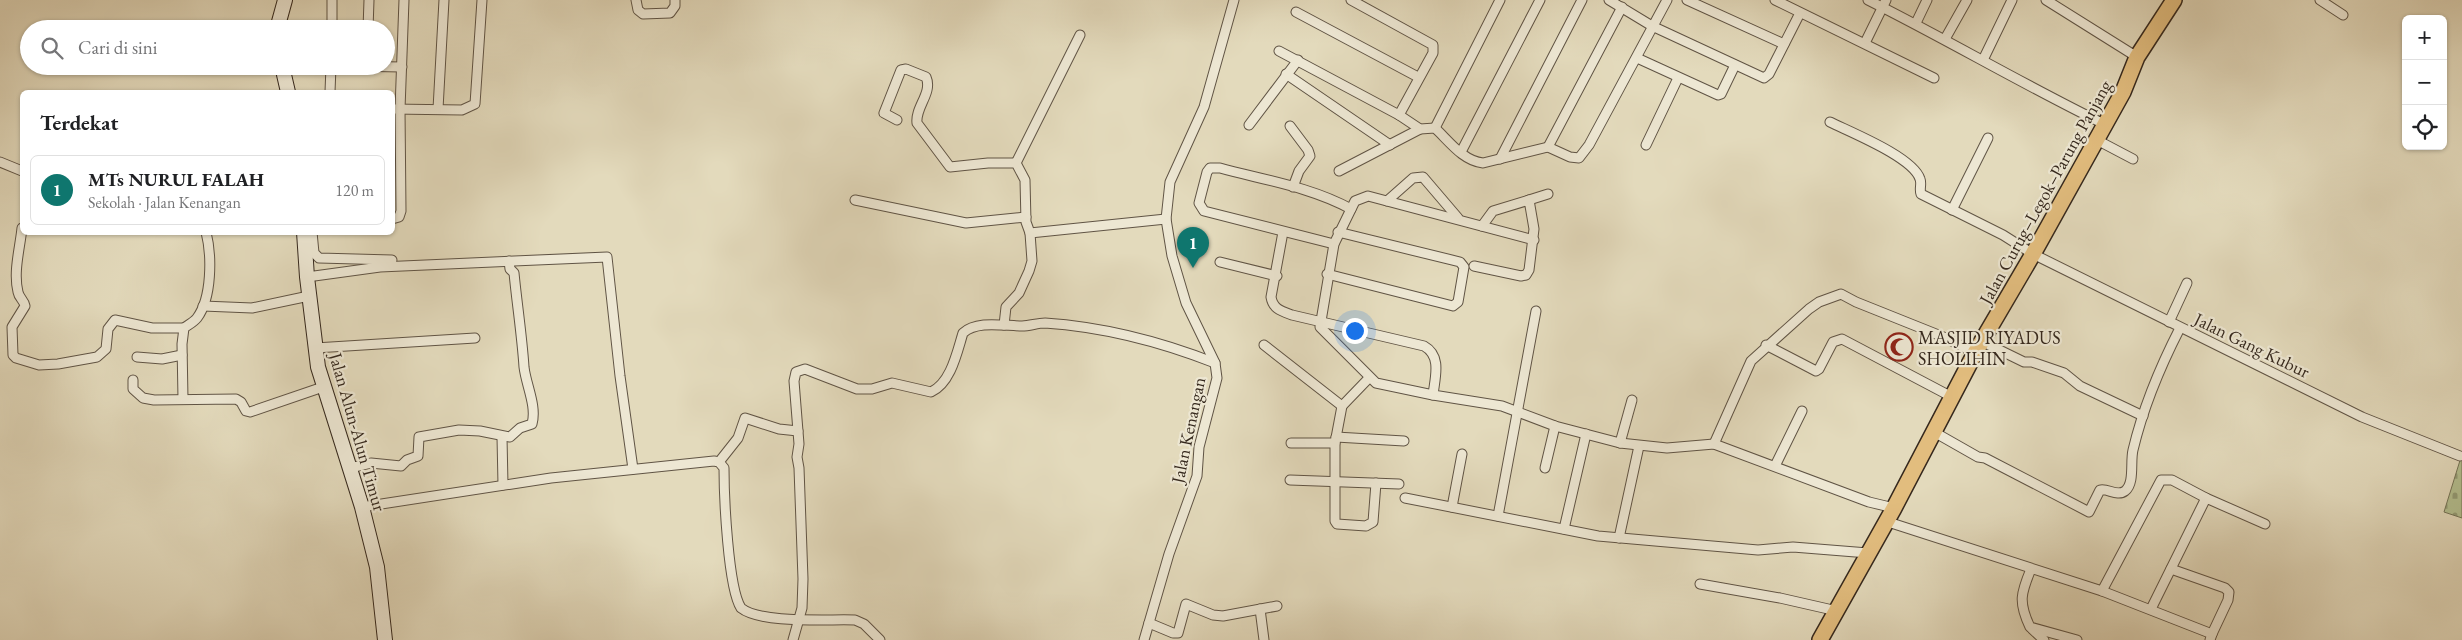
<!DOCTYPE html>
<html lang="id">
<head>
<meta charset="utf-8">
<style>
  :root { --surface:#fff; --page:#f6f6f6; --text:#202124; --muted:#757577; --line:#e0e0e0; --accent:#0f766e }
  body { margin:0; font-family:"EB Garamond",serif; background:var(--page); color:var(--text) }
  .controls { position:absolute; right:15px; top:15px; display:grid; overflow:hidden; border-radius:8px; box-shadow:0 1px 4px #0004 }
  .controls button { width:45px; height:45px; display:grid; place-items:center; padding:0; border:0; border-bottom:1px solid var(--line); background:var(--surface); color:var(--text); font:25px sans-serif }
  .you { position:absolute; left:1354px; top:330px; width:18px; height:18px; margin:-12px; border:4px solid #fff; border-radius:50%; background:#1a73e8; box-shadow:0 0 0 8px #1a73e833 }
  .badge { display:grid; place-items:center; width:32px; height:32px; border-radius:50%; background:var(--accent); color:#fff; font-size:16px; font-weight:700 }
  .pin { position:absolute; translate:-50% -41px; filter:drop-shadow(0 1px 2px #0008) }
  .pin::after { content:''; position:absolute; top:26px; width:18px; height:15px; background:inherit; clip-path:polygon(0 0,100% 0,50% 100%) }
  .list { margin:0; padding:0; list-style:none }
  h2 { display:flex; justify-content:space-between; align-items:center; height:65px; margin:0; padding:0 20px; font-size:21px }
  h2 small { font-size:16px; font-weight:400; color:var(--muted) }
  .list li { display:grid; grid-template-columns:32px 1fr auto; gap:15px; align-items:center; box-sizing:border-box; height:70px; margin:0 10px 10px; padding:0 10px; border:1px solid var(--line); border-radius:8px }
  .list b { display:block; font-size:19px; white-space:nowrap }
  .list p { margin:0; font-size:16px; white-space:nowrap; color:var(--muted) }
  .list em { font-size:16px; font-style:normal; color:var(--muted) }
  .icon { flex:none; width:28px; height:28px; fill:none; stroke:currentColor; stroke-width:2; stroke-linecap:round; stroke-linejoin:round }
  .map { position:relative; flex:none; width:2462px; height:640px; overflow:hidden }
  .search { position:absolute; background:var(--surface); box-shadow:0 1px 4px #0004; left:20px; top:20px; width:375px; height:55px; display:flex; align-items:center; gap:12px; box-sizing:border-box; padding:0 18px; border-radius:28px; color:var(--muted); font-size:19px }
  .panel { position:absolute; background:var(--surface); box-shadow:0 1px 4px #0004; left:20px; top:90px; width:375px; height:145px; border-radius:8px }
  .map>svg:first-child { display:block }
  .cemetery { fill:url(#cemetery-stones); stroke:#747457 }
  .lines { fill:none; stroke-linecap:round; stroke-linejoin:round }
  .street-casing { stroke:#605445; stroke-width:11 }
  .secondary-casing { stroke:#35281d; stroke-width:16 }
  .primary-casing { stroke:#35281d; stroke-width:18 }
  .street { stroke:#ede7d3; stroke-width:9 }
  .secondary { stroke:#ede7d3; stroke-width:14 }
  .primary { stroke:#e2bd7e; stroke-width:15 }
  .labels { text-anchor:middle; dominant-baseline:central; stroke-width:4.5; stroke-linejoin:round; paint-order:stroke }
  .street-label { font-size:18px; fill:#35281d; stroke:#ede7d3 }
  .poi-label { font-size:18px; fill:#35281d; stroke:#ede7d3; text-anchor:start }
</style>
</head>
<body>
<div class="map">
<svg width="2462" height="640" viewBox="0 0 2462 640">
  <defs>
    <pattern id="cemetery-stones" width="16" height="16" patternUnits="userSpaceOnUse" patternTransform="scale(1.25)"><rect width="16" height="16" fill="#b4c091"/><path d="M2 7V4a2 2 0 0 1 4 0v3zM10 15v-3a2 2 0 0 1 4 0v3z" fill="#939c76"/></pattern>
  </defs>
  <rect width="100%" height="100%" fill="#e3dabc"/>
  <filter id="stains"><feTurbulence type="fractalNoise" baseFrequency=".004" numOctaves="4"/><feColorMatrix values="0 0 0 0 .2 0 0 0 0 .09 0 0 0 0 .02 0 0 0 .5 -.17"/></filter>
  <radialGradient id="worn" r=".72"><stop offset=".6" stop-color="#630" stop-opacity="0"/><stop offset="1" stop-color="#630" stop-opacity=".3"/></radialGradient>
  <polygon class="cemetery" points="2462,454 2462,518 2444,512"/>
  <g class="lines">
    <g class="street-casing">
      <g id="street">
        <polyline points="636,0 638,10 643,14 670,13 675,6 675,0"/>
        <polyline points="1351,0 1433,45 1433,53 1399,115"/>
        <polyline points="1609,0 1652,26 1764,78 1769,74 1800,13"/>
        <polyline points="1687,0 1784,44"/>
        <polyline points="1775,0 1934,78"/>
        <path d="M1868 0C1948 40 2024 85 2104 124"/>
        <polyline points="2046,0 2137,57"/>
        <polyline points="2320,0 2343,15"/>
        <polyline points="1296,12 1418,77"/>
        <polyline points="1916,23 1927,0"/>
        <polyline points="332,29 332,0"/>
        <polyline points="368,29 369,0"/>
        <polyline points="1945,39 1967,0"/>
        <polyline points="1865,43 1886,0"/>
        <path d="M1279 51 1399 115 1420 129 1435 128C1449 141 1463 161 1483 163L1548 147 1570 157 1579 158 1589 145 1667 0"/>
        <polyline points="1637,58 1718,95 1721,94 1735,65"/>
        <polyline points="1983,60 2012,0"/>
        <polyline points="348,66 402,67"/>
        <polyline points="1286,74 1390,145"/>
        <polyline points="330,92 331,66"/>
        <polyline points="392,109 462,110 475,104 482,0"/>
        <polyline points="438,109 444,0"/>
        <path d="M897 120 884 113 901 70 906 69 926 77C933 93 915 107 917 123L950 167 988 163H1016L1025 180 1026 222 1030 233 1166 219"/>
        <path d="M1830 122C1850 132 1913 157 1920 179 1922 184 1919 189 1921 194L2003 235 2033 254 2362 417 2460 456"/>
        <polyline points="1249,125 1298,60"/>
        <polyline points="1290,126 1308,150 1310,156 1299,171 1293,187"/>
        <polyline points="1435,128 1500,0"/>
        <polyline points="2095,139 2133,159"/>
        <polyline points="1646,145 1678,78"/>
        <polyline points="1548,147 1622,7"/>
        <polyline points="1461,152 1540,0"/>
        <polyline points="1500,159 1582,0"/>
        <polyline points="0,162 22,171"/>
        <polyline points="1016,163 1080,35"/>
        <polyline points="1339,171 1420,129"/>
        <polyline points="855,200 966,223 1026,217"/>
        <polyline points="1529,200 1548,194"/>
        <polyline points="1387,201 1413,178 1423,177 1458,218"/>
        <polyline points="1952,210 1988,138"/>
        <polyline points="392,219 399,217 401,211 400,109 404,0"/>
        <path d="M22 228C20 248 13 272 18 292 19 298 24 300 25 306L12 327 13 355 16 358 39 365 58 364 97 357 106 349 108 329 115 320 152 328H184"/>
        <polyline points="312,232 314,253 319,258 392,260"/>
        <path d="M1283 232 1271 297C1273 309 1281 311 1292 315L1424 346C1442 356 1435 377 1433 395L1502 406 1555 426 1620 443 1667 448 1714 444 1869 502 1894 508"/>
        <path d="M1334 244 1204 211 1199 203 1207 172 1210 168H1220C1264 180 1311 187 1351 209"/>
        <polyline points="1220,262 1277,276"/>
        <polyline points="1474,266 1521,276 1526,275 1529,270 1534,229 1529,200 1493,211 1482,226"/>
        <polyline points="1327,274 1453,306 1458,302 1464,267 1460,262 1338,232"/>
        <polyline points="307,277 380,267 607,257 620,376 633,469"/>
        <polyline points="203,306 252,308 309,296"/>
        <polyline points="2169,322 2187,283"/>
        <polyline points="1004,325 1006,307 1019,293 1029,271 1032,261 1030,233"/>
        <polyline points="1983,342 2024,362 2032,362 2064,373 2080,386 2143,416"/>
        <polyline points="1264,345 1342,406 1335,443 1335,521 1337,524 1366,526 1373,522 1376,483"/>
        <polyline points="1766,345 1816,371 1819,369 1833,342 1842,339 1952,397"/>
        <polyline points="315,348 475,338"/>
        <polyline points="137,357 162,359 182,355"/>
        <polyline points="133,380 133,389 143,398 154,400 236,399 241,402 246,411 250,412 323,387"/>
        <polyline points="1433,395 1376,383 1320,327 1334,244 1355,201 1368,196 1534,240"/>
        <path d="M183 399 182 344 184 328C188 325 194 322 197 318 212 298 212 256 206 232"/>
        <polyline points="1342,406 1369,378"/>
        <path d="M1934 432 1978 457 1985 458 2089 512 2100 490C2108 488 2117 497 2125 491 2135 483 2130 462 2133 450 2143 408 2160 367 2180 328"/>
        <polyline points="502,437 503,485"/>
        <polyline points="1336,437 1404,441"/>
        <polyline points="1291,443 1335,443"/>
        <polyline points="1620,443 1632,400"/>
        <polyline points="1714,444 1751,361 1809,309 1819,302 1841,294 1856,302 1946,338 1975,353"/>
        <polyline points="719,462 738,438 745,418 779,429 798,431"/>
        <polyline points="1775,466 1802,411"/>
        <path d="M350 468 371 463 401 466 407 460 418 456 419 437 459 430 480 431 510 437 520 428 532 424C537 406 526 385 524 367 522 336 517 304 514 273L510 269 509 261"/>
        <polyline points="1545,468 1555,426"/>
        <polyline points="1290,480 1399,484"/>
        <polyline points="1405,498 1598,536 1758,550 1793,547 1868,553"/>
        <path d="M362 507 551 478 714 461 719 462 724 468C724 496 728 588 741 608 761 624 828 619 855 620L864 624 880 640"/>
        <polyline points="1452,507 1462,454"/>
        <polyline points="1498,516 1536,311"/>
        <polyline points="1885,521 2102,591 2212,634 2210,640"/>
        <polyline points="1564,529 1586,434"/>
        <polyline points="1619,538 1639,446"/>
        <path d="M2031 569C2021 593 2018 602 2030 627L2077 640"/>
        <polyline points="2171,569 2225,588 2229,592 2228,600 2212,634"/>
        <polyline points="1700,584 1780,598 1837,611"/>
        <polyline points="2102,591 2161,480 2172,480 2206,498"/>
        <polyline points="1260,609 1264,640"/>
        <polyline points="2151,609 2206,498 2265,524"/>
        <polyline points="1149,623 1173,633 1178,633 1186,604 1213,615 1223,616 1277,606"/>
        <polyline points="2032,629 2044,640"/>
        <path d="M793 640 802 608 803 579 799 468 797 457 799 444 794 381 796 372 805 369 857 389H872L892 383 931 392C951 383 957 352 963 333 977 320 1004 326 1022 326 1030 326 1037 323 1045 323 1105 327 1159 341 1215 363"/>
        <polyline points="1144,640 1169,554 1197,476 1199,447 1217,378 1215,363 1186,303 1172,256 1166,219 1170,182 1204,107 1234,0"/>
      </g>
    </g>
    <g class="secondary-casing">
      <g id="secondary">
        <polyline points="277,29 285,0"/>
        <polyline points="282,66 288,92"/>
        <polyline points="304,232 307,277 318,367 362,507 377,567 385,640"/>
      </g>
    </g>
    <g class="primary-casing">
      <polyline id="primary" points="1820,640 1894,508 1975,353 2033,254 2123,92 2137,57 2174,0"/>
    </g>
    <use href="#street" class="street"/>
    <use href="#secondary" class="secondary"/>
    <use href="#primary" class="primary"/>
  </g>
  <defs>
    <g id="mosque-ring" transform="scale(1.4375)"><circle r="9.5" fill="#ede7d3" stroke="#8f2418" stroke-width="1.5"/><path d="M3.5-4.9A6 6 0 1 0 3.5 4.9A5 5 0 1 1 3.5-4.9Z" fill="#8f2418"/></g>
  </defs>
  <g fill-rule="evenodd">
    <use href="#mosque-ring" x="1899" y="347"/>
  </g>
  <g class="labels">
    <g class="street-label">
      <text transform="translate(2045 192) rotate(-61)">Jalan Curug–Legok–Parung Panjang</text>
      <text transform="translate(2252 345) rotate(26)">Jalan Gang Kubur</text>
      <text transform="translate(1188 430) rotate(-78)">Jalan Kenangan</text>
      <text transform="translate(358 432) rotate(74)">Jalan Alun-Alun Timur</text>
    </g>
    <g class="poi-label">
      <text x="1918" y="337">MASJID RIYADUS<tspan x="1918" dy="21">SHOLIHIN</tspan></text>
    </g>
  </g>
  <rect width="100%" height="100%" filter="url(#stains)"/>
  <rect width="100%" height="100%" fill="url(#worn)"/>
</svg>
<div class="controls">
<button>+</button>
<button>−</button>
<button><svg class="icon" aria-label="locate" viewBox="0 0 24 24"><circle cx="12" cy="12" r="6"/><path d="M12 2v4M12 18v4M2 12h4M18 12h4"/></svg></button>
</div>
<div class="you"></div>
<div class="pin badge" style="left:1193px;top:268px">1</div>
<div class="search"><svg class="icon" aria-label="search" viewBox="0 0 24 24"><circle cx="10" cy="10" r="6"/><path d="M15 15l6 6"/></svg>Cari di sini</div>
<section class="panel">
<h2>Terdekat<small></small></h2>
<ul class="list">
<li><span class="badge">1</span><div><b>MTs NURUL FALAH</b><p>Sekolah · Jalan Kenangan</p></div><em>120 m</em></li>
</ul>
</section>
</div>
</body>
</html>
